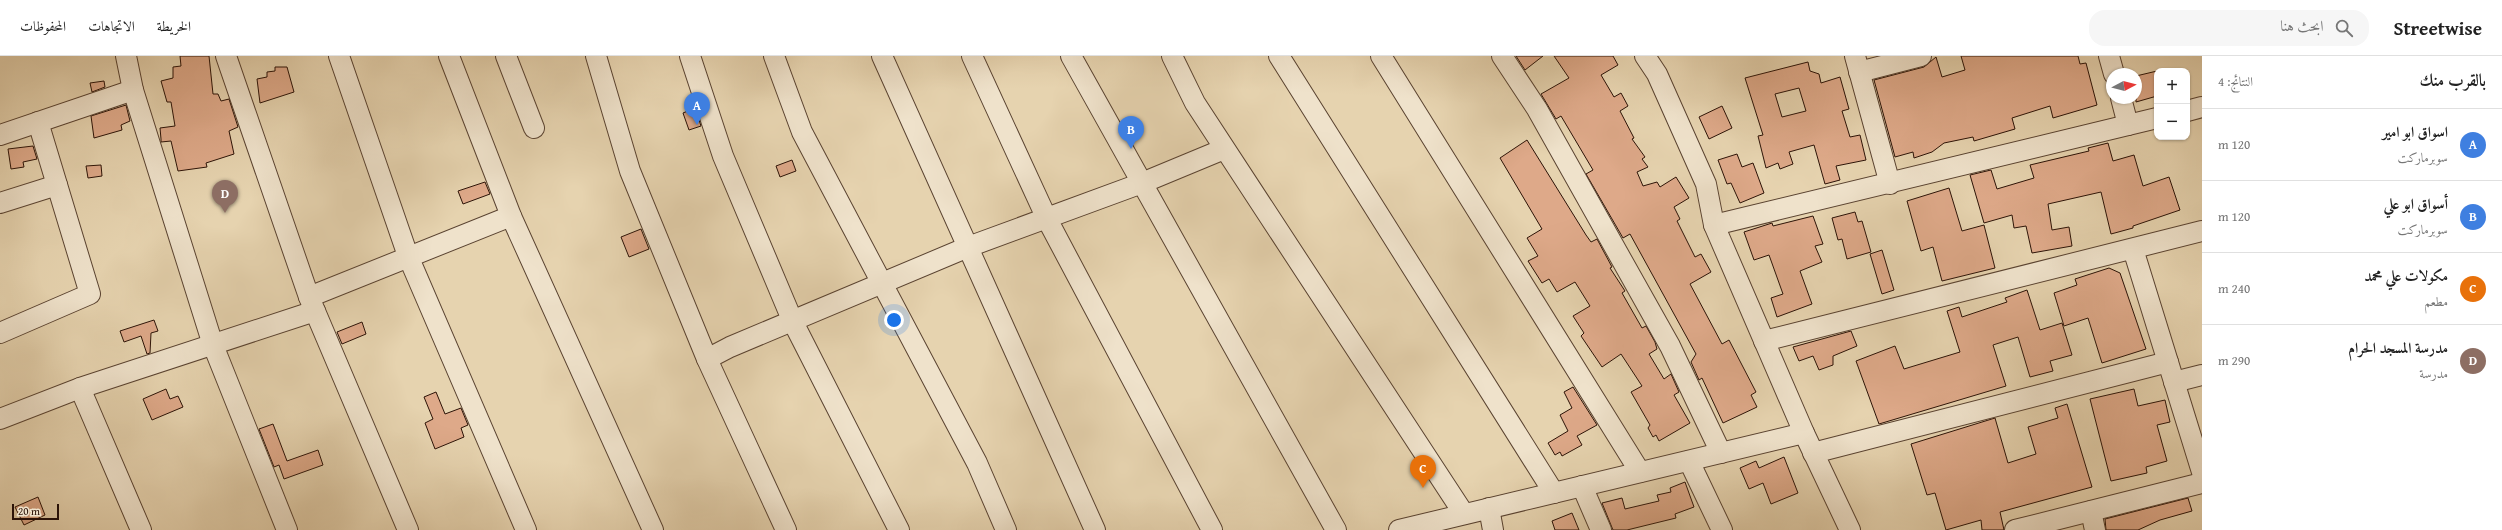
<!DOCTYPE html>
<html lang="ar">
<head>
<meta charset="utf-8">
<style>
  :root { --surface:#fff; --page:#f6f6f6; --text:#222; --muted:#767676; --line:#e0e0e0; --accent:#2563eb }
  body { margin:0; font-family:"Gentium Book Plus",Amiri,serif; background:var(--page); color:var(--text); direction:rtl }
  .controls { position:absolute; right:12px; top:12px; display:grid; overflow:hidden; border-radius:8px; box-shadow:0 1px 3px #0004 }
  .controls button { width:36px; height:36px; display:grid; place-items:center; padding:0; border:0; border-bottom:1px solid var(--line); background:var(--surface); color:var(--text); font:20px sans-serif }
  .compass { position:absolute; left:2106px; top:12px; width:36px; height:36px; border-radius:50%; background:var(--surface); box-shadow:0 1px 3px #0004; rotate:83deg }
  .scale { position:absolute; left:12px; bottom:10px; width:47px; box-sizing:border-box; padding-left:4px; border:2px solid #2c1307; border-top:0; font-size:11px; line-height:14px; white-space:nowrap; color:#2c1307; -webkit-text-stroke:3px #efe2cb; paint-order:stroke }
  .you { position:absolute; left:894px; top:264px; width:14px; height:14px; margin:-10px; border:3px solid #fff; border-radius:50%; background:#1a73e8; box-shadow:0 0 0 6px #1a73e833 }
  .badge { display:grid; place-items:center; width:26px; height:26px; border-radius:50%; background:var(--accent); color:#fff; font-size:13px; font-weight:700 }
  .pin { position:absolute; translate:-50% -33px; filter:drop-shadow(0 1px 2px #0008) }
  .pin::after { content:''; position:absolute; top:21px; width:14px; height:12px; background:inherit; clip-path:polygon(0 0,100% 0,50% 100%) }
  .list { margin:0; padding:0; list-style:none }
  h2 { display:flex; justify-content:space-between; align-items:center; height:52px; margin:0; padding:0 16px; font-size:17px }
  h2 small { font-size:13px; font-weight:400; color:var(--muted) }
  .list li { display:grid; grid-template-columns:26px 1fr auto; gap:12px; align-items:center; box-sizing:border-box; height:72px; padding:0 16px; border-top:1px solid var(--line) }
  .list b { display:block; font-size:15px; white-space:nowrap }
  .list p { margin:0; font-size:13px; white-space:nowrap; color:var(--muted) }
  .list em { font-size:13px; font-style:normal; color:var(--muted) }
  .icon { flex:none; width:22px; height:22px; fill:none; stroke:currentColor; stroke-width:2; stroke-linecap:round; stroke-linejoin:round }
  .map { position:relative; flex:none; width:2202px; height:474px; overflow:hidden; direction:ltr }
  header { display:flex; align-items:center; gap:24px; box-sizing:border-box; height:56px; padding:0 20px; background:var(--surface); border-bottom:1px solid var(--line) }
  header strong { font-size:19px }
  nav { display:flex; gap:22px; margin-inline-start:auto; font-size:14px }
  .search { width:280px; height:36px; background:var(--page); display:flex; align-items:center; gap:10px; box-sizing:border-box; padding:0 14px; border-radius:16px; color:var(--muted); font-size:15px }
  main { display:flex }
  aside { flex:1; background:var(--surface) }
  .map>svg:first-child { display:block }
  .building { fill:#dea989; stroke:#2c1307; fill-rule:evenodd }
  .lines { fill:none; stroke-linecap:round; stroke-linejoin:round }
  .minor-casing { stroke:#5a4331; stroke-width:22 }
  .minor { stroke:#efe2cb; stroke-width:20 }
</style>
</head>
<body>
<header>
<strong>Streetwise</strong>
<div class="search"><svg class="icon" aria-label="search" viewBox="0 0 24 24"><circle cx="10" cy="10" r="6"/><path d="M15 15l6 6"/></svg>ابحث هنا</div>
<nav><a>الخريطة</a><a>الاتجاهات</a><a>المحفوظات</a></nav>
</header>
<main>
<aside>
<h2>بالقرب منك<small>النتائج: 4</small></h2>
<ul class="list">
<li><span class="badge" style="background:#3f7fe0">A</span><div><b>اسواق ابو امير</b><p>سوبرماركت</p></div><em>120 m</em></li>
<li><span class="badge" style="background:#3f7fe0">B</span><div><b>أسواق ابو علي</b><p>سوبرماركت</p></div><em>120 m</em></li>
<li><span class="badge" style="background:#e8710a">C</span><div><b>مكولات علي محمد</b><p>مطعم</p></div><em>240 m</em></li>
<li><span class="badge" style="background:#8d6e63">D</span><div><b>مدرسة المسجد الحرام</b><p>مدرسة</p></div><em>290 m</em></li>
</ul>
</aside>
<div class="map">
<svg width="2202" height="474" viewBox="0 0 2202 474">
  <rect width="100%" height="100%" fill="#e6d3af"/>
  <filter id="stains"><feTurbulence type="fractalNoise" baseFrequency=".005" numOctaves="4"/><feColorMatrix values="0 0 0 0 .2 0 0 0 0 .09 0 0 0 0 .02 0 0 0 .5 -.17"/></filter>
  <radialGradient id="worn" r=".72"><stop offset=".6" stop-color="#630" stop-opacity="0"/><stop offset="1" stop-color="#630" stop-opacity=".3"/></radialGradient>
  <g class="building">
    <polygon points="180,0 209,0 213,38 218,38 221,45 229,43 238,71 229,75 234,98 206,107 207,111 178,115 171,85 161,86 161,83 160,72 175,70 171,46 167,46 161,25 173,22 173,11 181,10"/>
    <polygon points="1516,0 1543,0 1525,14"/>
    <polygon points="1554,0 1613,0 1618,9 1601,19 1614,41 1621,37 1628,50 1620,55 1634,82 1632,83 1645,101 1642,103 1648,111 1637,116 1643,130 1657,126 1660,131 1676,121 1689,142 1674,151 1680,163 1677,165 1695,201 1701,198 1711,216 1690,228 1722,288 1729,284 1756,336 1751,339 1757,351 1723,367 1702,322 1699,324 1691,306 1696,298 1630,178 1623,182 1586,118 1593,114 1561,60 1556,63 1541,38 1569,22"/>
    <polygon points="1961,0 2078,0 2080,8 2086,7 2097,49 2053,62 2050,50 2012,62 2015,73 1974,85 1973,81 1944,87 1932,96 1914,102 1913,96 1895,101 1874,24 1924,11 1936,1 1942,21 1965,14"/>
    <path d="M1808 6 1810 15 1819 18 1821 27 1840 21 1849 53 1842 55 1850 81 1860 79 1866 104 1836 110 1840 124 1825 128 1814 89 1789 96 1793 108 1780 113 1778 107 1766 112 1758 80 1763 79 1745 22ZM1799 32 1806 55 1782 61 1775 38Z"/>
    <polygon points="275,11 287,11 294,36 260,47 257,23 267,21 267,16 275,15"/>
    <polygon points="2157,15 2157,40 2136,46 2136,20"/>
    <polygon points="104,25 105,31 92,36 90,27"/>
    <polygon points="126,49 130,65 121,69 122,74 94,82 91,60"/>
    <polygon points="1722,50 1732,72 1709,83 1699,61"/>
    <polygon points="695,52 701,70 689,74 683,57"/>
    <polygon points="1527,84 1586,179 1591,186 1597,183 1612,211 1610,212 1625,235 1622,237 1642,272 1646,270 1655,286 1657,293 1649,298 1664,323 1671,318 1679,336 1674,339 1690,367 1659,385 1656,379 1653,381 1648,372 1650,369 1631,336 1642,330 1621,298 1602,311 1581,280 1584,277 1573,260 1590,250 1575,226 1557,236 1549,223 1542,227 1528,205 1538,200 1527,182 1542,173 1500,102"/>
    <polygon points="2108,87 2113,105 2134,99 2143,130 2169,121 2180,154 2133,170 2133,172 2111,178 2101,136 2048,148 2052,174 2069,171 2072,190 2032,197 2026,170 2014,172 2012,159 1984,167 1970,119 1991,114 1997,133 2034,122 2030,109 2089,95 2088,92"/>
    <polygon points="33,90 37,103 23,106 24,111 11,113 8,93"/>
    <polygon points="1737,98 1742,111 1753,107 1764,137 1740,147 1731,127 1727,128 1718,104"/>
    <polygon points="792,104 796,115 780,121 776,110"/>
    <polygon points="101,109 102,120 88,122 86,110"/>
    <polygon points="485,126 490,138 463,148 458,135"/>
    <polygon points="1949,132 1962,175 1984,169 1995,212 1942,225 1933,191 1921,195 1907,145"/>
    <polygon points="1855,156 1858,166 1862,165 1871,196 1847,203 1842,183 1838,184 1832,162"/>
    <polygon points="1813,160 1823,188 1815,190 1822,206 1800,215 1812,248 1777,261 1771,242 1783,238 1769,199 1754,204 1744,176 1772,167 1773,170"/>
    <polygon points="641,173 649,193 629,201 621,181"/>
    <polygon points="1882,194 1894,234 1882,238 1870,198"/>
    <polygon points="2109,212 2120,217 2146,293 2102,307 2088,262 2064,270 2054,237 2077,229 2075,223"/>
    <polygon points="2027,234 2040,274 2062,267 2072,299 2050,305 2053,315 2030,321 2018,281 1993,289 2006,330 1879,368 1856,305 1895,290 1904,313 1960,296 1947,255 1959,251 1962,261 2007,246 2005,242"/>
    <polygon points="154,264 158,275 151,277 150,297 147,298 141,280 124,286 120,275"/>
    <polygon points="362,266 366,278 342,288 337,276"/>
    <polygon points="1851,275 1857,290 1833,300 1833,309 1819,314 1813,300 1799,305 1793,291"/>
    <polygon points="1573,331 1597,369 1577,380 1582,389 1562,400 1560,396 1555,399 1548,387 1568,375 1560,359 1572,352 1564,336"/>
    <polygon points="166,333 170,343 178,340 183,351 152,364 143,343"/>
    <polygon points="2134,333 2138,350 2165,344 2170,366 2157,369 2167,405 2146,411 2147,417 2111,425 2090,343"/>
    <polygon points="436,336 445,358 461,352 468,369 461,372 464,381 435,393 425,367 433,363 424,341"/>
    <polygon points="2067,348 2092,431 2000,456 2004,474 1982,474 1981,464 1946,474 1935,437 1927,439 1911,388 1995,362 2008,407 2036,398 2028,371 2058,362 2055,352"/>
    <polygon points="273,368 287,405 318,394 323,409 284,423 279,409 274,411 259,373"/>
    <polygon points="1784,401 1798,437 1771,448 1763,427 1749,433 1740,412 1756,405 1759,412"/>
    <polygon points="1685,426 1694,451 1675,458 1676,462 1627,474 1613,474 1602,447 1622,442 1625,453 1659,445 1657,439 1671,436 1670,432"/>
    <polygon points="38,441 45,459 24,469 15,451"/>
    <polygon points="2188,442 2192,455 2160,464 2138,474 2106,474 2105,463"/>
    <polygon points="1572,457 1579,474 1555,474 1552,465"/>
  </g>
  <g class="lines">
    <g class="minor-casing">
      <g id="minor">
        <polyline points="126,0 133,34 213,289 287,474"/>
        <polyline points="226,0 309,241 408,474"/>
        <polyline points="339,0 408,200 526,474"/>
        <polyline points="449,0 511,160 653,474"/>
        <polyline points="506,0 534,72"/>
        <polyline points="596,0 630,115 707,303"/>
        <polyline points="690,0 723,100 793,266 899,474"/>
        <polyline points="774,0 802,76 977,407 1006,474"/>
        <polyline points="882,0 1095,474"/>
        <polyline points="972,0 1047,163 1212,474"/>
        <polyline points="1071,0 1336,474"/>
        <polyline points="1172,0 1195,47 1464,458"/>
        <polyline points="1279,0 1554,437"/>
        <polyline points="1381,0 1640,416"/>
        <polyline points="1502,0 1537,53 1670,290 1721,397"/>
        <polyline points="1645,0 1657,18 1706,128 1714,169 1804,377 1850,474"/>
        <polyline points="1855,0 1890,128"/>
        <polyline points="2109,0 2114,18"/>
        <polyline points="1859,16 1921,0"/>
        <polyline points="2121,42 2128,69"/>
        <polyline points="2187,55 2202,51"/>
        <polyline points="0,79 133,34"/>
        <polyline points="0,147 57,129"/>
        <polyline points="1714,169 2157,62"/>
        <polyline points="2133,193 2202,416"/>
        <polyline points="309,241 511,160"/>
        <polyline points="0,277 90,238 38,66"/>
        <polyline points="1764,285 2202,175"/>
        <polyline points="2174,326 2202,319"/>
        <polyline points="80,332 141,474"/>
        <polyline points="0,363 80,332 315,255"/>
        <polyline points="1813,397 2168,306"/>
        <polyline points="1689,405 1722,474"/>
        <polyline points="1582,430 1601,474"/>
        <polyline points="1489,452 1493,474"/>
        <polyline points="2091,455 2095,474"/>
        <polyline points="786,474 707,303 730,291 968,191 1142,127 1224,93"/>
        <polyline points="1399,474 1804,377"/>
        <polyline points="2015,474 2202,427"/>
      </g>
    </g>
    <use href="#minor" class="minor"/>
  </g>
  <rect width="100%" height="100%" filter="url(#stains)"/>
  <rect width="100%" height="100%" fill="url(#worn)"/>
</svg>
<div class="controls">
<button>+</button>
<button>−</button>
</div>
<svg class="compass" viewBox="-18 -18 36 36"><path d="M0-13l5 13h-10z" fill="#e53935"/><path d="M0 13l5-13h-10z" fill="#767676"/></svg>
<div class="scale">20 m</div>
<div class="you"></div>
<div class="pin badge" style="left:697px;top:69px;background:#3f7fe0">A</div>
<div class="pin badge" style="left:1131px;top:93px;background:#3f7fe0">B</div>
<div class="pin badge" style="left:1423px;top:432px;background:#e8710a">C</div>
<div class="pin badge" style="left:225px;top:157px;background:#8d6e63">D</div>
</div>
</main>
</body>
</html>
